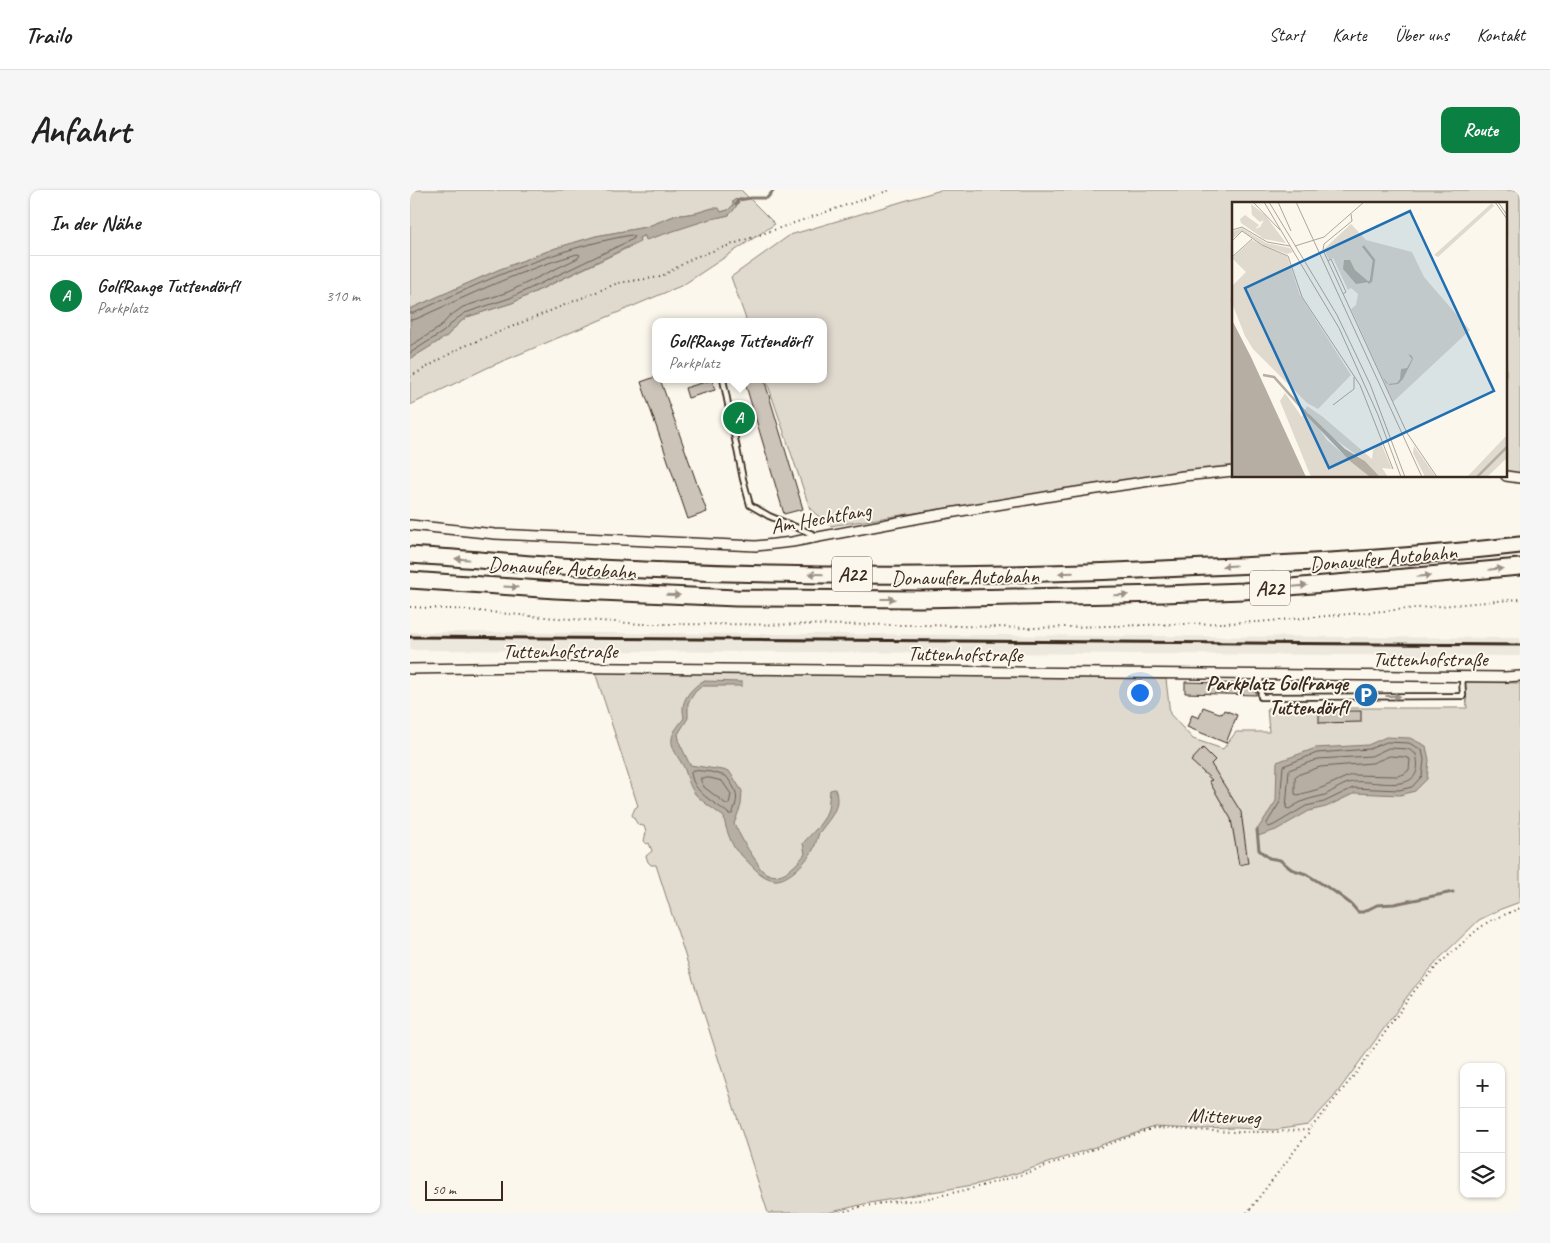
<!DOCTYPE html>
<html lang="de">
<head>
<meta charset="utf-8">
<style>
  :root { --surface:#fff; --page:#f6f6f6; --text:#222; --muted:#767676; --line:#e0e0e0; --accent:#0b8043 }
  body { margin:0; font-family:Caveat,sans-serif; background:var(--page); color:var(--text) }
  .controls { position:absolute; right:15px; bottom:15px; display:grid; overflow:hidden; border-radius:10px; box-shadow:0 1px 4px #0004 }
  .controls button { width:45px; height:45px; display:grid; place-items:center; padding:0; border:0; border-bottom:1px solid var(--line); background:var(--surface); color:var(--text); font:25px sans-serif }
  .scale { position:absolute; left:15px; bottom:12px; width:78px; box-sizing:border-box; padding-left:5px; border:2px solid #3b2a1e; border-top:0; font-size:14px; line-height:18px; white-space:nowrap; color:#3b2a1e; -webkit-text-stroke:4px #fbf7ec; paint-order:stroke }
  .you { position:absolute; left:729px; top:502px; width:18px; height:18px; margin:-12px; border:4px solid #fff; border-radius:50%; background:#1a73e8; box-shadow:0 0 0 8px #1a73e833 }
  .badge { display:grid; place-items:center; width:32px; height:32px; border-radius:50%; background:var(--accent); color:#fff; font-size:16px; font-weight:700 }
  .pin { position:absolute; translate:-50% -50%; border:2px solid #fff; box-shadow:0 1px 5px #0006 }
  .popup { position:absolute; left:242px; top:128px; width:175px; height:65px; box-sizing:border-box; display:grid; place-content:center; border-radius:10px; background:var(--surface); filter:drop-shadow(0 1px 4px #0005); font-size:16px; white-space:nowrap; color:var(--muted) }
  .popup b { font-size:19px; color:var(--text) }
  .popup::after { content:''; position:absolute; left:50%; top:100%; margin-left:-10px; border:10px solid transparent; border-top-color:var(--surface) }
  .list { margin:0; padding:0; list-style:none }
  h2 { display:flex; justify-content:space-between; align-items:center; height:65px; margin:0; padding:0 20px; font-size:21px }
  h2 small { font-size:16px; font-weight:400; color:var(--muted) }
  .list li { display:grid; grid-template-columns:32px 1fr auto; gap:15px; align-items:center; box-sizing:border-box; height:80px; padding:0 20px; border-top:1px solid var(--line) }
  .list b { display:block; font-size:19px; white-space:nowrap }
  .list p { margin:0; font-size:16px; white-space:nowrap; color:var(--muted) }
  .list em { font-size:16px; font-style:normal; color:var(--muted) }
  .icon { flex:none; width:28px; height:28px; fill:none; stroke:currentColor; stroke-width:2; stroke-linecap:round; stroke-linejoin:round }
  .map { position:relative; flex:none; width:1110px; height:1023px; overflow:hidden; border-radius:10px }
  header { display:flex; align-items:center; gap:30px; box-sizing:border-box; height:70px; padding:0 25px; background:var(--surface); border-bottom:1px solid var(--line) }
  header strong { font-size:24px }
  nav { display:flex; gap:28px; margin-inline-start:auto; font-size:18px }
  .intro { display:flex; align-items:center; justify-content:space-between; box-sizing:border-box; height:120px; padding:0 30px }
  h1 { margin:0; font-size:35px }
  .button { padding:12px 22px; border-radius:10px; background:var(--accent); color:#fff; font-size:18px; font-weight:700 }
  main { display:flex; gap:30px; padding:0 30px }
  aside { flex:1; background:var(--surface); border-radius:10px; box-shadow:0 1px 4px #0004 }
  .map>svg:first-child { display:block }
  .built { fill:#ede8dd }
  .green { fill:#dfd9ce; stroke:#8d8276 }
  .water { fill:#b6aea2; stroke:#85796d }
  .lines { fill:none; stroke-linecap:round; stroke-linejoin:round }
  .shore { stroke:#6c5f53; stroke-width:1 }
  .stream { stroke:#85796d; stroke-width:3 }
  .building { fill:#ccc4b9; stroke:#3b2a1e }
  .service-casing { stroke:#3b2a1e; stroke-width:8 }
  .minor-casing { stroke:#3b2a1e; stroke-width:12 }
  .motorway-casing { stroke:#3b2a1e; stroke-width:19 }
  .path { stroke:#3b2a1e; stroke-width:2; stroke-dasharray:1 4; stroke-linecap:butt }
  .service { stroke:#fbf7ec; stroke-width:4.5 }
  .minor { stroke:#fbf7ec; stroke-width:9 }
  .motorway { stroke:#fbf7ec; stroke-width:15 }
  .rail { stroke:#3b2a1e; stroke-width:3 }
  .oneway { fill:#9b9085 }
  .labels { text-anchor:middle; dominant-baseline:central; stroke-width:4; stroke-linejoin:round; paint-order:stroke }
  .shield { fill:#fbf7ec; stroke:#75685c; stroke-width:1 }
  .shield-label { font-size:20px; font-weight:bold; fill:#3b2a1e }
  .street-label { font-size:21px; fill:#3b2a1e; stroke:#fbf7ec }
  .poi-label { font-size:21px; font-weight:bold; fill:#3b2a1e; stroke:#fbf7ec; text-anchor:end }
  .inset-river { fill:none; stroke:#b6aea2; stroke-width:2.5 }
  .inset-road { fill:none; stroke:#aea59a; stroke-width:1 }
  .view { fill:#1f6fb2; fill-opacity:0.15; stroke:#1f6fb2; stroke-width:2.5 }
  .inset-edge { fill:none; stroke:#3b2a1e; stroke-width:2.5 }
</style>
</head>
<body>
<header>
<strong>Trailo</strong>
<nav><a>Start</a><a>Karte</a><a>Über uns</a><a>Kontakt</a></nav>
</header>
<div class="intro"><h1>Anfahrt</h1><a class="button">Route</a></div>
<main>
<aside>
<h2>In der Nähe<small></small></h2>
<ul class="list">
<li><span class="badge">A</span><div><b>GolfRange Tuttendörfl</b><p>Parkplatz</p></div><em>310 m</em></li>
</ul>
</aside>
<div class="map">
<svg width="1110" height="1023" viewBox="0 0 1110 1023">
  <rect width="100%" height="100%" fill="#fbf7ec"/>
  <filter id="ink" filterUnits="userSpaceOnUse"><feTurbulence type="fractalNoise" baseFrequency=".02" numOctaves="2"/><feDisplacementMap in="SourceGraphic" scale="10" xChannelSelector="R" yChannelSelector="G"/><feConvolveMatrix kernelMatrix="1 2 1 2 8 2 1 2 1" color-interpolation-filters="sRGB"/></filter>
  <g filter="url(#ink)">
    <polygon class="built" points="0,442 1110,448 1110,466 0,460"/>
    <g class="green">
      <polygon points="0,0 331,0 365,34 273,95 79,177 0,215 0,169 37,146 48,134 57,127 102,113 230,52 229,48 233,46 235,46 236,49 297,30 319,25 328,10 323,11 323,15 318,20 311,22 303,18 286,23 264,26 236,37 186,46 146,58 88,80 0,119"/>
      <polygon points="531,0 1110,0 1110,284 1096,283 1096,14 824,14 824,276 687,295 420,336 400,319 356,189 413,189 413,132 337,132 321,87 380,45"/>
      <polygon points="502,481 522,482 529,486 756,489 760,524 783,549 813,559 826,542 859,542 857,518 1057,518 1055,492 1110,493 1110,712 1091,719 1069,730 1031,767 1002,800 924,907 898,935 864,940 826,938 787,939 744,937 614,981 568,994 454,1014 418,1023 358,1023 246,675 241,675 238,672 236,666 242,661 239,653 237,654 234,651 236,642 234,636 228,635 222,625 225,618 228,616 185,482 499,486"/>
    </g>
    <g class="water">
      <polygon points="326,9 329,12 323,21 319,25 297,30 236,50 235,46 233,46 229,48 230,51 102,113 57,127 48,134 37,146 0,169 0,119 88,80 146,58 186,46 236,37 264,26 286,23 303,18 309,18 311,22 318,20 323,15 323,11"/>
      <path d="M293 491 332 492V496H292L285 502 278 513V528L268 544 270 554 280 575 319 581 332 601 331 615 324 634C330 645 336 657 344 668 347 671 348 675 350 678 366 696 384 678 395 664L393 653 408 637 415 627 418 619 420 600 425 599C432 618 419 629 409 643 407 648 406 653 404 658 399 669 378 692 364 690 352 688 344 678 336 670 333 666 328 663 325 659 320 650 315 637 314 627 305 620 294 613 286 605 280 598 278 589 275 580 272 571 260 560 262 548 263 541 270 534 274 528 274 526 273 523 273 521 272 508 283 497 293 491Z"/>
      <polygon points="976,547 1000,548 1016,556 1019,570 1017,589 1005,601 990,605 945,603 916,617 899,621 866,640 848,646 847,640 866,611 867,572 906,558 958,555"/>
    </g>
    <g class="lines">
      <g class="shore">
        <path d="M0 123H4C76 90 143 59 221 45L224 46 223 49 100 108 55 123 45 130 33 142 0 163"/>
        <path d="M0 130 6 129C59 105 111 80 167 64L170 65 168 68 98 102 53 117 40 126 29 138 0 156"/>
        <polygon points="977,552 999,553 1012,560 1014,570 1012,586 1002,597 989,600 943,598 914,612 896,616 864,635 859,637 857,636 857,633 870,612 873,576 907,563 959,559"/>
        <path d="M979 558 998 559 1006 564C1017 608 965 589 943 592 934 593 923 601 915 605 908 607 902 608 896 610 890 612 884 616 879 619L876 618 879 580 908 569 961 566Z"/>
        <polygon points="980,566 995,567 1000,569 999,580 994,584 987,586 941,585 909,599 888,605 885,604 885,587 887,585 910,577 962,573"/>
        <path d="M283 580 301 582 316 586C327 601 330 606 322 624H319C305 612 282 603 281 582Z"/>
        <polygon points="291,588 300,588 312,591 321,604 319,614 316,614 294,597 291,591"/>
      </g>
      <g class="stream">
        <polyline points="326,14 328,10 341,8 357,8 364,0"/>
        <polyline points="847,640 849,660 859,668 870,670 881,679 896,684 925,702 941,714 948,722 953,722 967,715 984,714 1043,702"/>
      </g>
    </g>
    <g class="building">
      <polygon points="245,187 245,189 250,189 297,322 278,329 231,192"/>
      <polygon points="334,189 354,189 393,319 374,324"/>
      <polygon points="302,190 305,200 278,208 275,198"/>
      <polygon points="775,492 846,494 846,505 775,503"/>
      <polygon points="793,517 812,524 814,520 827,525 816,553 777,537 782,525 789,528"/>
      <polygon points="909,521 951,521 951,532 909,533"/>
      <polygon points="793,558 805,570 801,574 831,622 838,673 829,675 821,629 799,591 802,590 781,571"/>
    </g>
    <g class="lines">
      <g class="service-casing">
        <g id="service">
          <polyline points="313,189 333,289 340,315 359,326 405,345"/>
          <polyline points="850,486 851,507 1053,506 1052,487"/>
        </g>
      </g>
      <g class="minor-casing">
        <g id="minor">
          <polyline points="1096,286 1110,288"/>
          <polyline points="0,335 85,344 346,356 382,352 515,327 647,305 773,286 824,281"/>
          <polyline points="0,479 119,477 1095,487 1110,486"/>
        </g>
      </g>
      <g class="motorway-casing">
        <g id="motorway">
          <path d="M0 365C50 368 100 373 150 376 366 388 583 388 798 377 902 373 1006 367 1110 355"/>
          <polyline points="0,390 145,400 326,408 510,409 754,404 833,401 1110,377"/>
        </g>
      </g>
      <g class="path">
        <polyline points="0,187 50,158 208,93 250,87 285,67 480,0"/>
        <polyline points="0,417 58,420 120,426 232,434 514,435 621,438 848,432 1110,409"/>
        <polyline points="430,1023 450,1017 479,1012 511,1010 564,998 611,985 744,938 822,942 862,942 898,940 907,931 947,882 1005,800 1028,775 1067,740 1078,732 1110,718"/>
        <polyline points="837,1023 899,942 900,939"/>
      </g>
      <use href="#service" class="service"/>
      <use href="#minor" class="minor"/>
      <use href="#motorway" class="motorway"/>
      <polyline class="rail" points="0,447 1110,455"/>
    </g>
    <defs><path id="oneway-solid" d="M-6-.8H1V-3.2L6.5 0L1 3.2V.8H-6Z" transform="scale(1.25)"/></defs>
    <g class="oneway">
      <use href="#oneway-solid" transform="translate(52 369) rotate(-176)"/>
      <use href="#oneway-solid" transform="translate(819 376) rotate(177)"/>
      <use href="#oneway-solid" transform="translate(1086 379) rotate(-6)"/>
      <use href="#oneway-solid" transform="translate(656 383) rotate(179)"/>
      <use href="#oneway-solid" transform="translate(406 384) rotate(-179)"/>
      <use href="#oneway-solid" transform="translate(1014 386) rotate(-5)"/>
      <use href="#oneway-solid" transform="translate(890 396) rotate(-5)"/>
      <use href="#oneway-solid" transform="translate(101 397) rotate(4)"/>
      <use href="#oneway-solid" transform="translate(263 405) rotate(2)"/>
      <use href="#oneway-solid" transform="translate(711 405) rotate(-1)"/>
      <use href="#oneway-solid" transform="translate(478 409)"/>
      <use href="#oneway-solid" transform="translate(983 506)"/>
    </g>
  </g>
  <defs>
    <g id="parking-disc" transform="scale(1.25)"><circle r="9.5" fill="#1f6fb2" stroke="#fbf7ec"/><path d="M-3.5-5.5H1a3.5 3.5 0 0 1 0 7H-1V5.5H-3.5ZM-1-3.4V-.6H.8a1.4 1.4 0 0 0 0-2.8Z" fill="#fff"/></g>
  </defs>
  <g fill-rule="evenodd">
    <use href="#parking-disc" x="956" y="505"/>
  </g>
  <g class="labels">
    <g class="shield">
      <rect x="422" y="366.5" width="40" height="35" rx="4"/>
      <rect x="840" y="380.5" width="40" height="35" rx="4"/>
    </g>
    <g class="shield-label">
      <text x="442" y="384">A22</text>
      <text x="860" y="398">A22</text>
    </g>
    <g class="street-label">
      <text transform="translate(411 328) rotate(-10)">Am Hechtfang</text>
      <text transform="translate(973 368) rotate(-5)">Donauufer Autobahn</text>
      <text transform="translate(152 378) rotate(3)">Donauufer Autobahn</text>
      <text transform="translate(555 387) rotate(-1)">Donauufer Autobahn</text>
      <text x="150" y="461">Tuttenhofstraße</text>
      <text transform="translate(555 464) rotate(1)">Tuttenhofstraße</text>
      <text x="1020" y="469">Tuttenhofstraße</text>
      <text transform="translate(814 926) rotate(2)">Mitterweg</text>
    </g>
    <g class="poi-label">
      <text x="938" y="493">Parkplatz Golfrange<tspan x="938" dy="24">Tuttendörfl</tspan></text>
    </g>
  </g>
  <g transform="translate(822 12)">
    <rect width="275" height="275" fill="#fbf7ec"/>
    <path d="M260 1 262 4 206 55 202 53ZM19 2 33 13 54 41 32 37 9 21 8 17 13 13 27 23 23 27 28 25 32 18 28 20 20 13ZM119 22 134 38 180 50 192 75 238 128 161 200 119 107 124 103 126 92 119 86 116 88 101 56 97 58 92 47ZM10 26 34 41 58 46 61 50 55 52 33 44 10 29 0 37 1 29ZM20 38 55 54 68 93 119 173 86 207 75 201 21 147 13 134 0 101V84L14 70 0 56ZM53 191 70 215 75 204 91 215 140 257 141 248 149 241 160 267 150 266 156 275H148L133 259 86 225 77 212 95 238 138 275H79L48 199ZM275 233V256L255 275H235ZM182 244 204 275H193L181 251Z" fill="#dfd9ce"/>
    <path d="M112 58H118L123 68 137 80 124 82 111 67ZM0 118 19 155 74 275H0ZM162 151 176 152 180 154 181 157 171 177 166 182 158 183 154 181 151 175 156 182 165 181 168 177 169 167 175 166 180 157 176 152ZM73 212H77L113 247 133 259 148 275H138L118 259Z" fill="#b6aea2"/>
    <path class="inset-river" d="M131 44 142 58 139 79 136 81M31 173 42 175 75 212M245 275 275 245"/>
    <path class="inset-road" d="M21 0 48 28M32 0 107 126 146 213 169 275M37 0 105 113 138 182 173 275M46 0 59 29M64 0 190 275M263 0 275 17M266 0 275 13M119 12 120 19 92 42 91 48 175 231 205 275M0 28 10 25 35 40 58 44M0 39 10 29 30 43 56 54 70 95 128 183 161 267M63 44 92 35 132 0M0 55 20 37M96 59 99 57 114 90 111 92M101 203 122 187V175"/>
    <path class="view" d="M178 9 262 189 97 266 13 86Z"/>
    <rect width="275" height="275" class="inset-edge"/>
  </g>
</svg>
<div class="controls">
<button>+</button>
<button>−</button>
<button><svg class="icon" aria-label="layers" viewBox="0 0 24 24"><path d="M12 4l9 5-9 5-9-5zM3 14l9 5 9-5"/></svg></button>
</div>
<div class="scale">50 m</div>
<div class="you"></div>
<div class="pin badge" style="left:329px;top:228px">A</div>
<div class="popup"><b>GolfRange Tuttendörfl</b>Parkplatz</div>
</div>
</main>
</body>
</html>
